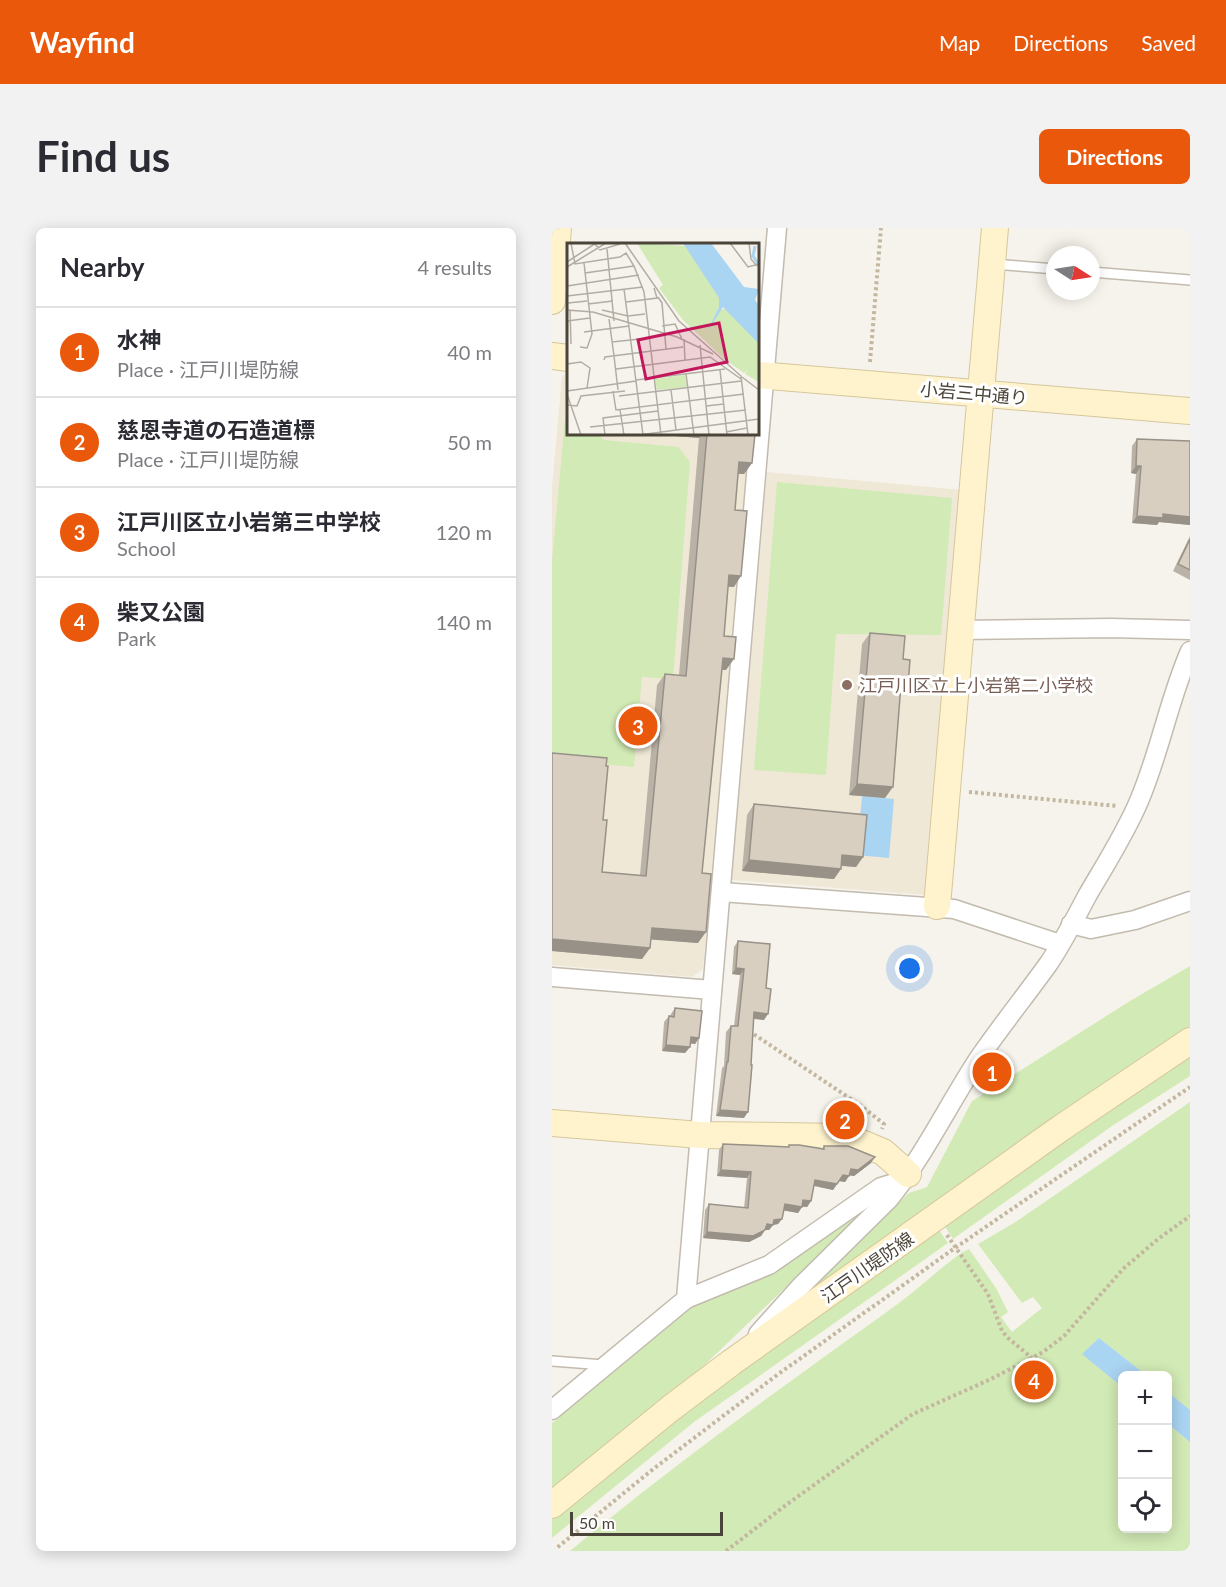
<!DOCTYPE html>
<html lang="en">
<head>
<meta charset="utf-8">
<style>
  :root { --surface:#fff; --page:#f2f2f3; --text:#2b2b33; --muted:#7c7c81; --line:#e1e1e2; --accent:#ea580c }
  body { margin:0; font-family:Lato,"Noto Sans JP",sans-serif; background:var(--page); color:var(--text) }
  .controls { position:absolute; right:18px; bottom:18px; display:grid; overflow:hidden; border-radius:9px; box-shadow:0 3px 15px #0003 }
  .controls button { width:54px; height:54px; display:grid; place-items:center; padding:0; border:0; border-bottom:2px solid var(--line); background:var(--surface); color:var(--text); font:30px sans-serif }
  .compass { position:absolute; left:494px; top:18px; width:54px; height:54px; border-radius:50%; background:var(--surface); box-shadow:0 3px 15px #0003; rotate:102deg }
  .scale { position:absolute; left:18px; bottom:15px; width:153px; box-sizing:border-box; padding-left:6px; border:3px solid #4b4439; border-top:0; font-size:16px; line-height:21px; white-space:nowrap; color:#4b4439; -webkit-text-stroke:4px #fff; paint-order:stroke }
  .you { position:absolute; left:358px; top:741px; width:21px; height:21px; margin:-15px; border:4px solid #fff; border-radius:50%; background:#1a73e8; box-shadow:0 0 0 9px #1a73e833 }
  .badge { display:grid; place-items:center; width:39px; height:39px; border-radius:50%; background:var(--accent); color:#fff; font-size:20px; font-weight:700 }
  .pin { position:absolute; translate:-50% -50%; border:3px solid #fff; box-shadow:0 2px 6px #0006 }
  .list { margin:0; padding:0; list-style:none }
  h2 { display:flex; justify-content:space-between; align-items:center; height:78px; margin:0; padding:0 24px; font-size:26px }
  h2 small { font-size:20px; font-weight:400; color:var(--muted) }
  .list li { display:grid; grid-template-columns:39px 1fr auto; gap:18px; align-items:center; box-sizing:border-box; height:90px; padding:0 24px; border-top:2px solid var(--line) }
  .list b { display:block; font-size:22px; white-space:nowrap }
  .list p { margin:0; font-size:20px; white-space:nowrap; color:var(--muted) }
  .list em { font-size:20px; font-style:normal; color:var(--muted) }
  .icon { flex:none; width:33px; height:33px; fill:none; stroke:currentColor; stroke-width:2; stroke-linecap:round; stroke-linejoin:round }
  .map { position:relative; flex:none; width:638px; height:1323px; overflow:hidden; border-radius:9px }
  header { display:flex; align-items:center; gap:36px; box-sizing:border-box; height:84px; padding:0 30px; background:var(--accent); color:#fff }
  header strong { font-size:28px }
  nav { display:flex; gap:33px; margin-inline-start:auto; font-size:21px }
  .intro { display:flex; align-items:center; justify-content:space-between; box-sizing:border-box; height:144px; padding:0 36px }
  h1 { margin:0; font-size:42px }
  .button { padding:15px 27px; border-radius:9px; background:var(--accent); color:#fff; font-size:21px; font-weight:700 }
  main { display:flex; gap:36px; padding:0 36px }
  aside { flex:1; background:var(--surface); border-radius:9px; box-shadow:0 3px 15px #0003 }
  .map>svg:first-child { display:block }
  .education { fill:#efe8d6 }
  .green { fill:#d2eab5 }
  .water { fill:#a9d4f2 }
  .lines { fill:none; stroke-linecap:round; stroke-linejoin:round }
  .lane-casing { stroke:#c2bbae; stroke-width:12 }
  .street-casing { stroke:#c2bbae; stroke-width:21 }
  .secondary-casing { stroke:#d6c79b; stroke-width:28 }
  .path { stroke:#c4b79f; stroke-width:4; stroke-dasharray:3 3; stroke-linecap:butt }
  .lane { stroke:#fff; stroke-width:9 }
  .street { stroke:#fff; stroke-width:18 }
  .secondary { stroke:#fff3cd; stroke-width:26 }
  .wall { fill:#bab2a6 }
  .shaded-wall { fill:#979187 }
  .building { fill:#d8cfc1; stroke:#979187; stroke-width:1.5 }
  .education-dot { fill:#8d6e63; stroke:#fff; stroke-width:2 }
  .labels { text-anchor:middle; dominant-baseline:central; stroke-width:6; stroke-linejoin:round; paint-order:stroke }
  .street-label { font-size:18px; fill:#4b4439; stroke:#fff }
  .education-label { font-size:18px; fill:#785e54; stroke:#fff; text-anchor:start }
  .inset-river { fill:none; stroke:#a9d4f2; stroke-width:3 }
  .inset-road { fill:none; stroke:#b2ada4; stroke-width:1.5 }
  .view { fill:#c2185b; fill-opacity:0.15; stroke:#c2185b; stroke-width:3 }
  .inset-edge { fill:none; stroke:#4b4439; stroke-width:3 }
</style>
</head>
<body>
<header>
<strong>Wayfind</strong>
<nav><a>Map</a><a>Directions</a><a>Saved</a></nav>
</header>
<div class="intro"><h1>Find us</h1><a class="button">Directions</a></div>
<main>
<aside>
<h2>Nearby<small>4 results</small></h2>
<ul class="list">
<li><span class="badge">1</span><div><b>水神</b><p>Place · 江戸川堤防線</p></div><em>40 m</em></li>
<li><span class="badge">2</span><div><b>慈恩寺道の石造道標</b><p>Place · 江戸川堤防線</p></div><em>50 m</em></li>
<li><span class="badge">3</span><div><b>江戸川区立小岩第三中学校</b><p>School</p></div><em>120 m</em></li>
<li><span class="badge">4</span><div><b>柴又公園</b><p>Park</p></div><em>140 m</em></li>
</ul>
</aside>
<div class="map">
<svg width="638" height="1323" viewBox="0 0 638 1323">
  <rect width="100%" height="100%" fill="#f6f3ec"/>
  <g class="education">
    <polygon points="16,143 16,206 198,206 151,741 140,749 0,737 0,258 10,149"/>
    <polygon points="215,244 410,262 374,667 180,652"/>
  </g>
  <g class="green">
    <polygon points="13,191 16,192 16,206 45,206 52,212 126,219 138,234 121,451 90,449 82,539 0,531 0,333"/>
    <polygon points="225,254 400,270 389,407 284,406 274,547 202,542"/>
    <path d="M638 738V798C505 883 379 978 252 1069L357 965 375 959 420 873 578 773Z"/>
    <polygon points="638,828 638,848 560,898 401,1011 392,997"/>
    <path d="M638 874V1182L616 1164V1148L594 1147 547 1110 531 1126 570 1159V1300H616V1196L638 1214V1323H18C122 1236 233 1157 343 1078 367 1061 387 1040 411 1024L417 1021 444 1060 456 1084 449 1089 460 1104 490 1080 481 1069 470 1075 426 1016 462 995Z"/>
    <polygon points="329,968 141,1148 0,1262 0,1195 130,1085"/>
    <path d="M387 1002 396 1015 142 1194 0 1310V1290C122 1185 255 1094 387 1002Z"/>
  </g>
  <g class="water">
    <polygon points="310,568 342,571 337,630 305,627"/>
    <polygon points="547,1110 594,1147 570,1148 570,1159 530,1126"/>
    <polygon points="616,1164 638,1182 638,1214 616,1196"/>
  </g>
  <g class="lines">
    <g class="lane-casing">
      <g id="lane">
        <polyline points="443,36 503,41"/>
        <polyline points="539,44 638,52"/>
        <polyline points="0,1133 52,1137"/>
      </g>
    </g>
    <g class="street-casing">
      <g id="street">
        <polyline points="408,402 559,400 638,402"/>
        <polyline points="169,664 402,681 508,716"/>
        <polyline points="519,696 539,701 583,692 638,673"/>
        <polyline points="0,749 160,762"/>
        <polyline points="134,1071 217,1037 329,959 352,952"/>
        <path d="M206 1106 249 1058 337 971C372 928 396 877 427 830 449 798 474 767 497 735 511 714 523 691 535 668 553 637 573 606 587 573 608 524 617 471 638 423"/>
        <polyline points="0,1182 134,1071 225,0"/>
      </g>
    </g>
    <g class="secondary-casing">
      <g id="secondary">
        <polyline points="0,73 6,0"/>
        <polyline points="0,128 16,130"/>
        <polyline points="206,147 638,183"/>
        <polyline points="385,678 443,0"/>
        <polyline points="0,895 148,907 295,909 331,924 356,946"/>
        <polyline points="0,1277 119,1180 180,1134 509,900 638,813"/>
      </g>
    </g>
    <g class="path">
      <polyline points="318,134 329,0"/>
      <polyline points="417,564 565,578"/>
      <polyline points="197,803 308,877 332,896 330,901"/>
      <polyline points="395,1007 436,1066 450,1103 456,1110 480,1130"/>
      <polyline points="1,1323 100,1242 225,1147 403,1020 638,859"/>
      <polyline points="174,1323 234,1277 361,1186 439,1151 491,1124 512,1108 571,1041 606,1011 638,988"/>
    </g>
    <use href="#lane" class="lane"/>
    <use href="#street" class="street"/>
    <use href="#secondary" class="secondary"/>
  </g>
  <g class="wall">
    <polygon points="100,206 203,206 200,235 192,246 186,246 183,282 182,359 176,359 172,408 174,442 170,442 150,645 146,715 99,711 98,720 90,731 0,723 0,525 51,592 50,644 88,647 105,457 113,446 127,447 147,210"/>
    <polygon points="585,211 638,213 638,297 607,294 605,297 580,295 584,246 579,245 580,218"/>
    <polygon points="638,308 638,352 621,343"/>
    <polygon points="318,405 348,468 333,570 297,567 310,416"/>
    <polygon points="202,576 311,629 304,639 289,638 282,651 190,643 195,587"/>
    <polygon points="186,713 212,792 201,791 192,890 164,888 170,840 172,838 174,804 179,798 182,798 188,747 180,746 182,719"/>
    <polygon points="123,780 147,810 143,816 138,815 138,819 133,825 110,823 112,794 117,788 118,788 119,786"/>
    <polygon points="171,916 236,919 237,917 270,921 272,918 319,935 302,948 297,947 293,954 287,953 281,962 262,958 259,973 255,979 250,979 246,985 232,982 230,991 226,996 221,997 217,1002 213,1002 209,1008 197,1014 151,1010 153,982 157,976 192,980 195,950 165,948 167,922"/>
  </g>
  <g class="shaded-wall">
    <polygon points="100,206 150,206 147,210"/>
    <polygon points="187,234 200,235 192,246 179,245"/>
    <polygon points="584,238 589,238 584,246 579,245"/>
    <polygon points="611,286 638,289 638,297 607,294 605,297 580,295 585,288"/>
    <polygon points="177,347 189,348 182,359 170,358"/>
    <polygon points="171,430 182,431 174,442 163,441"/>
    <polygon points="349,456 356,457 348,468"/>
    <polygon points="305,556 341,559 333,570 297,567"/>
    <polygon points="290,627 311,629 304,639 283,637"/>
    <polygon points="197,632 289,641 282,651 190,643"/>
    <polygon points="100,700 154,704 146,715 92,711"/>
    <polygon points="0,711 98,720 90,731 0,723"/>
    <polygon points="184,740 192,741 188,747 180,746"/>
    <polygon points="202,784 216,786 212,792 198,790"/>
    <polygon points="139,809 147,810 143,816 135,815"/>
    <polygon points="114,817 138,819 133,825 110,823"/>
    <polygon points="168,882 196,884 192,890 164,888"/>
    <polygon points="323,929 319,935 302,948 295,947 299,941"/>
    <polygon points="169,942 199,944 195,950 165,948"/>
    <polygon points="291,947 297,948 293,954 287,953"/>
    <polygon points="263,952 285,956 281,962 259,957"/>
    <polygon points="251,972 259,973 255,979 247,978"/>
    <polygon points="233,976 250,979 246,985 229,982"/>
    <polygon points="230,991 226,996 221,997 217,1002 211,1002 215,996 222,992"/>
    <polygon points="213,1002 209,1008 197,1014 151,1010 155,1004"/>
  </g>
  <g class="building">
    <polygon points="155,206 203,206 200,235 187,234 183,282 195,283 189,348 177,347 172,408 184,409 182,431 171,430 150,645 159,646 154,704 100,700 98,720 0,711 0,525 55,530 54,538 56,538 51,592 55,592 50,644 94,648 113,446 134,448"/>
    <polygon points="585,211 638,213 638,289 611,286 611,290 585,288 589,238 584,238"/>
    <polygon points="638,311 638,342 626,336"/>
    <polygon points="318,405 353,408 351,431 358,432 356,457 349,456 341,559 305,556"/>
    <polygon points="202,576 315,587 311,629 290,627 289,641 197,632"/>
    <polygon points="186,713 218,716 214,760 219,761 216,786 202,784 199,837 200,837 196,884 168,882 175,834 176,834 179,798 186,798 192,741 184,740"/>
    <polygon points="123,780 150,783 147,810 139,809 138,819 114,817 117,788 122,789"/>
    <polygon points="171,916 237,919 237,917 247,917 272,921 272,918 296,918 323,929 306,942 299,941 297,948 291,947 285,956 263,952 259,973 251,972 250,979 233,976 230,991 222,992 221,997 215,996 213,1002 201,1008 155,1004 157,976 196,980 199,944 169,942"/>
  </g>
  <circle class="education-dot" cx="295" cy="457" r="6"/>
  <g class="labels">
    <g class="street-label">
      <text transform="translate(422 165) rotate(5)">小岩三中通り</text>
      <text transform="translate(315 1039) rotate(-35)">江戸川堤防線</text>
    </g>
    <g class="education-label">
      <text x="307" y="457">江戸川区立上小岩第二小学校</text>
    </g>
  </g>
  <g transform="translate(15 15)">
    <rect width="192" height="192" fill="#f6f3ec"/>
    <path d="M70 0 119 3 152 55V64L140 89 153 67 159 65 192 101V139L178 131 181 126 177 130 156 115 116 77 92 45 96 42ZM118 132 120 144 90 147 88 136Z" fill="#d2eab5"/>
    <path d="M116 0H144L177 44 192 46 188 57 192 62V101L156 64 140 89 152 64V55Z" fill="#a9d4f2"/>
    <path class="inset-river" d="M188 3 186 13 192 22"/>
    <path class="inset-road" d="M4 0 8 21 53 14 59 10 67 23 77 49 94 192M27 0 33 7 53 1M58 0 112 78 174 133 181 192M163 0 181 24 192 21M182 0 184 16 190 23M40 6 47 78M0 19 29 0M0 24 39 0M18 30 67 23M0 43 72 32M57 46 76 192M0 53 76 44M91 54 95 60 99 106M59 59 90 55 87 45M1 60 20 58M21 61 46 58M0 67 26 69 110 94 146 111M3 67 4 101M35 67 61 73 78 71M42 76 47 113M0 78 23 75M95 83 108 81 115 96M17 89 62 83M117 96 118 118M45 99 82 95M133 102 142 192M13 104 20 105 25 91 17 20M47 113 51 147M37 117 38 114 116 104M0 121 14 119 23 125 20 145M49 126 143 114 174 136M153 127 160 192M119 131 127 192M175 134 192 147M69 137 158 126M104 147 109 187M0 148 69 138M46 148 49 167 177 151M0 151 14 192M52 153 174 138M0 162 10 163 14 153 58 148M139 163 157 161M53 167 57 192M23 184 179 167M159 189 180 185M38 192 36 175 91 168M72 192 192 176"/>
    <path class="view" d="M152 80 160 119 79 136 71 97Z"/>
    <rect width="192" height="192" class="inset-edge"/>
  </g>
</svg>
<div class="controls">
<button>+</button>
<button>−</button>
<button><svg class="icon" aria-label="locate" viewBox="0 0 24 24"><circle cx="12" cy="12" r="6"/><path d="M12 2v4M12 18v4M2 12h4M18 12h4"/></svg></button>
</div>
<svg class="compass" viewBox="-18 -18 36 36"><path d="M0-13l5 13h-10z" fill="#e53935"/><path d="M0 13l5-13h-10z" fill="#7c7c81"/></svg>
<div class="scale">50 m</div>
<div class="you"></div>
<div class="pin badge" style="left:440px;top:844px">1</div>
<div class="pin badge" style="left:293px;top:892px">2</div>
<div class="pin badge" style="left:86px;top:498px">3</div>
<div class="pin badge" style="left:482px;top:1152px">4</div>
</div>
</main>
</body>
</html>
